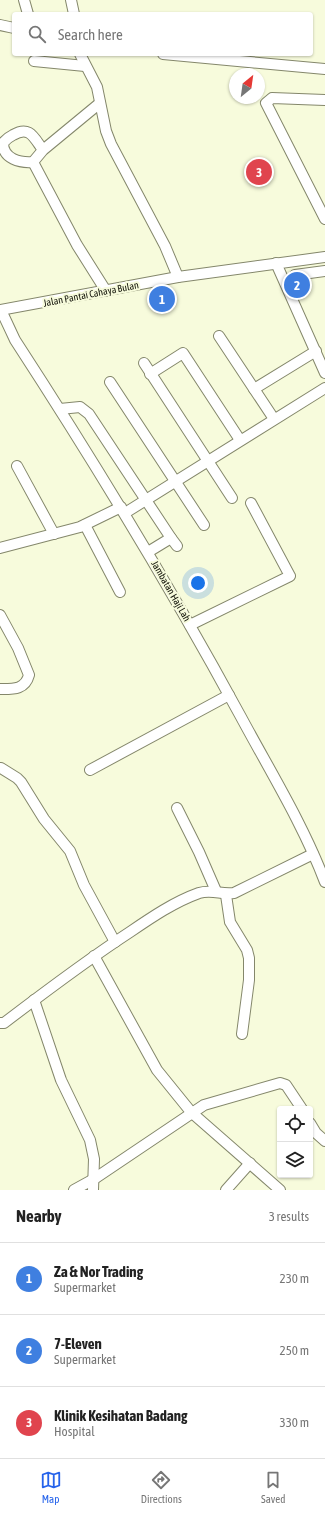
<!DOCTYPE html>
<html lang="en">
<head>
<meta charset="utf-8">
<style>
  :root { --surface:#fff; --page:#f2f2f2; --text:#222; --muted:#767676; --line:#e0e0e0; --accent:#2563eb }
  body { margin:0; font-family:"Asap Condensed",sans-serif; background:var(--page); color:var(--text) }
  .controls { position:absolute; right:12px; bottom:12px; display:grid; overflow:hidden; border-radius:4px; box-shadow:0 1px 3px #0004 }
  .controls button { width:36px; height:36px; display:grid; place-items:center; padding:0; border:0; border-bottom:1px solid var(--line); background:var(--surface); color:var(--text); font:20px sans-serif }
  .compass { position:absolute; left:229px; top:68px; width:36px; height:36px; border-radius:50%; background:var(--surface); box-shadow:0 1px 3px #0004; rotate:29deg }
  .you { position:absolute; left:198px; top:583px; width:14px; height:14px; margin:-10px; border:3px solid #fff; border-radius:50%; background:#1a73e8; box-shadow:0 0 0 6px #1a73e833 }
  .badge { display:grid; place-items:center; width:26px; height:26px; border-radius:50%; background:var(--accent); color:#fff; font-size:13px; font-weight:700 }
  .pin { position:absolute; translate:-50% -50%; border:2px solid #fff; box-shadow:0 1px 4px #0006 }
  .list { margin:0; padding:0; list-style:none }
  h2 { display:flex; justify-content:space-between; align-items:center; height:52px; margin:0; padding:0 16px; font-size:17px }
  h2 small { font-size:13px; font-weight:400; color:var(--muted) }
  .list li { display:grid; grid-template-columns:26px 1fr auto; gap:12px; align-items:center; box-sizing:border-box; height:72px; padding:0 16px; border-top:1px solid var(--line) }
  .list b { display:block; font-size:15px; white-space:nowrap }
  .list p { margin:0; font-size:13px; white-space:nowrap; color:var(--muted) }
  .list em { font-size:13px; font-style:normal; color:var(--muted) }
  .icon { flex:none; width:22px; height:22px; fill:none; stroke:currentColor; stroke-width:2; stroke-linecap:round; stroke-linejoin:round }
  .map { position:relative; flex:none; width:325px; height:1190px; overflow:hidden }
  .search { position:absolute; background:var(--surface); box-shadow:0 1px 3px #0004; left:12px; right:12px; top:12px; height:44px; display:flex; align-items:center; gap:10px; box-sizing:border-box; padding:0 14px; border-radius:4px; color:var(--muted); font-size:15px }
  .sheet { height:268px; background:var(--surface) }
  nav { display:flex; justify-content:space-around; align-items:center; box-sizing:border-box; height:56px; border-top:1px solid var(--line); background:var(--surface); font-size:11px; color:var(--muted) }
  nav a { display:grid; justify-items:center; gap:2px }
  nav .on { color:var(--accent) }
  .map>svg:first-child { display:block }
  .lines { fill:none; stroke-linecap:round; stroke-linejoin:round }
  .minor-casing { stroke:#84876b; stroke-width:12 }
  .minor { stroke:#fff; stroke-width:10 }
  .labels { text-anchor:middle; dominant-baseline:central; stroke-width:4; stroke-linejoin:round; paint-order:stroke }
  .street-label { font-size:10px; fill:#111208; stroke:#f7fbdc }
</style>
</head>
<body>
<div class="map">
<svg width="325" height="1190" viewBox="0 0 325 1190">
  <rect width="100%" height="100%" fill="#f7fbdc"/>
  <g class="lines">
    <g class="minor-casing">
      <g id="minor">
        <polyline points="24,0 28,14"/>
        <polyline points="71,0 74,14"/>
        <polyline points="0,25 14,28"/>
        <polyline points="80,54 97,87 106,131 111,144 165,246 178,277"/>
        <polyline points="163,54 325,69"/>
        <polyline points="34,61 85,66"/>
        <polyline points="325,100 272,98 266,103 325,219"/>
        <path d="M43 150C34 138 30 125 13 135 9 137 6 139 3 143 3 159 20 163 33 162L43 150 100 103"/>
        <polyline points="33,162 77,245 106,291"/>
        <polyline points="276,263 325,373"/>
        <polyline points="295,275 325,271"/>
        <polyline points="0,310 178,277 325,257"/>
        <path d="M1 310 15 340C95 463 171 588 241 717 270 771 303 824 325 882"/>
        <polyline points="219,336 274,419"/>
        <polyline points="144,363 232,498"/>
        <polyline points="150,374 183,353 240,440"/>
        <polyline points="110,382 204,525"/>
        <polyline points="254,389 316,351"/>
        <polyline points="60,409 80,407 89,414 171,538 148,552"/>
        <polyline points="17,466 54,534"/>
        <polyline points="125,513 325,388"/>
        <polyline points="85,525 120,592"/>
        <polyline points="171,538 177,546"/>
        <polyline points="0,548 80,527 121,507"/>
        <path d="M0 615 18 648 29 675C25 690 13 689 0 689"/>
        <polyline points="190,625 290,576 251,503"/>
        <polyline points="1,768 17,778 21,782 44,819 70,851 84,885 115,942"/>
        <polyline points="90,770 229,695"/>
        <polyline points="177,808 199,852 216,891"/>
        <polyline points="226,895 230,922 247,950 249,958 249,980 242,1034"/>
        <polyline points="94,956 157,1070 191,1112 280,1190"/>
        <polyline points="34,1000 61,1080 90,1140 94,1159 93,1190"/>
        <path d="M0 1023H4C46 991 87 960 130 932 152 917 174 902 199 893 212 889 222 895 234 893L313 854"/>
        <polyline points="310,1123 316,1133 325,1141"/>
        <polyline points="74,1190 94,1179 204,1105 280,1083 286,1085 302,1109"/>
        <polyline points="226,1190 250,1163"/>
      </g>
    </g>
    <use href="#minor" class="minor"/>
  </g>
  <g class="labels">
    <g class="street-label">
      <text transform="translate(91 294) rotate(-11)">Jalan Pantai Cahaya Bulan</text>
      <text transform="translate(171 591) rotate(60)">Jambatan Haji Lah</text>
    </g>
  </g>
</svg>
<div class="controls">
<button><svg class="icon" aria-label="locate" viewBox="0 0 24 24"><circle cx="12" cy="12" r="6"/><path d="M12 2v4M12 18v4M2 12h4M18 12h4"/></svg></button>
<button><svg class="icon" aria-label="layers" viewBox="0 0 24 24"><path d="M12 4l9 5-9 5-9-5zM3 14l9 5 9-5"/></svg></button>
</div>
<svg class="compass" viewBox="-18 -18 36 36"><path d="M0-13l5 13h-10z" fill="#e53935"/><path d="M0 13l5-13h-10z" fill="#767676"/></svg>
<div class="you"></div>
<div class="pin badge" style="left:162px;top:299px;background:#3f7fe0">1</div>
<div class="pin badge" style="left:297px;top:285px;background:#3f7fe0">2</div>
<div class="pin badge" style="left:259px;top:172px;background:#e0444e">3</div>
<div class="search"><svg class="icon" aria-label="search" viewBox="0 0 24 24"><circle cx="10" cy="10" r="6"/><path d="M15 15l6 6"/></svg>Search here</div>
</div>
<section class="sheet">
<h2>Nearby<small>3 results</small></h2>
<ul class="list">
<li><span class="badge" style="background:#3f7fe0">1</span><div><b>Za &amp; Nor Trading</b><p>Supermarket</p></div><em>230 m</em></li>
<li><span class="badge" style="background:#3f7fe0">2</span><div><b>7-Eleven</b><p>Supermarket</p></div><em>250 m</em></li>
<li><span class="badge" style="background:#e0444e">3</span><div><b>Klinik Kesihatan Badang</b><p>Hospital</p></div><em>330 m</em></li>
</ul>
</section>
<nav>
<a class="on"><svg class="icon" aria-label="map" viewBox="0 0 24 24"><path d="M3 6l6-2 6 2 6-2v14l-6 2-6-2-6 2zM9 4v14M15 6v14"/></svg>Map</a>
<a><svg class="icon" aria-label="directions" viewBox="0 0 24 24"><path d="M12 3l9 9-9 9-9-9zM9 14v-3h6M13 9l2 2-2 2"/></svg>Directions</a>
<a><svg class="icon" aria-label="saved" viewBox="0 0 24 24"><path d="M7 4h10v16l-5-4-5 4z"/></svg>Saved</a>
</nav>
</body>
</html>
